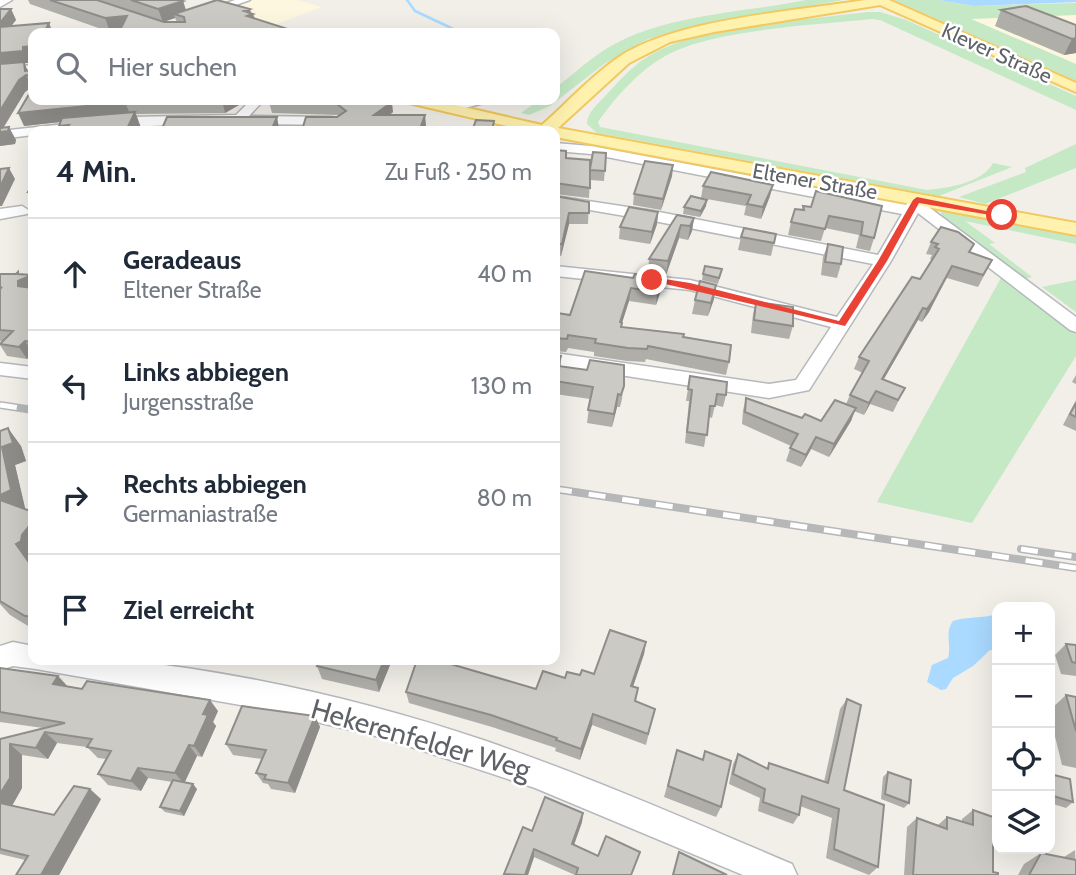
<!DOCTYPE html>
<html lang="de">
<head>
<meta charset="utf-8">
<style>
  :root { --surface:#fff; --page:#f6f6f7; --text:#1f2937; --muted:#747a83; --line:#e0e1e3 }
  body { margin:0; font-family:Cabin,sans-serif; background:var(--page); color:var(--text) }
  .controls { position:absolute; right:21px; bottom:21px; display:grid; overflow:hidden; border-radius:14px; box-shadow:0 7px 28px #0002 }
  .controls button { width:63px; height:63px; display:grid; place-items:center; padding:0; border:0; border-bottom:2px solid var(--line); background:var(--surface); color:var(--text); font:35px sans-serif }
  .stop { position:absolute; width:21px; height:21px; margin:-16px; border:5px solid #ea4335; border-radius:50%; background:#fff }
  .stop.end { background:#ea4335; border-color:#fff; box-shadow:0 2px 7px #0008 }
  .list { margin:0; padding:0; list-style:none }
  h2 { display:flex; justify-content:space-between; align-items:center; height:91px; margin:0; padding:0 28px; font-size:30px }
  h2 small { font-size:23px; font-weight:400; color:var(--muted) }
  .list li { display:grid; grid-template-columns:46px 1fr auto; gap:21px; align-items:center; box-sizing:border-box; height:112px; padding:0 28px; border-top:2px solid var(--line) }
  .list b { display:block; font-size:26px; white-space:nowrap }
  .list p { margin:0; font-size:23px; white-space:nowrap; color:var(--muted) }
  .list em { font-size:23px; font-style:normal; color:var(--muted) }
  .icon { flex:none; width:38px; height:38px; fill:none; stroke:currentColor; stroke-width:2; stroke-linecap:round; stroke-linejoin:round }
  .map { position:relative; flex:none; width:1076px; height:875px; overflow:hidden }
  .search { position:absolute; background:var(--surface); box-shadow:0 7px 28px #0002; left:28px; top:28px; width:532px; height:77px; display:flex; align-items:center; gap:18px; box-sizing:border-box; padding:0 24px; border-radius:14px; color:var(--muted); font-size:26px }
  .panel { position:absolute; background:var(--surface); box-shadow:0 7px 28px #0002; left:28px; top:126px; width:532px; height:539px; border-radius:14px }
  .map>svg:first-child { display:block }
  .commercial { fill:#fef7e0 }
  .green { fill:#c5e8c5 }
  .water { fill:#aadaff }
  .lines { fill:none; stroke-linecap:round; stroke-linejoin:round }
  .stream { stroke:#aadaff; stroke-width:2.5 }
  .minor-casing { stroke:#b5b8bc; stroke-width:3 }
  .major-casing { stroke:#f2c960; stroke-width:4 }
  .minor { fill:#fff; fill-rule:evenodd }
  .major { fill:#fff2af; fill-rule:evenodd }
  .rail-casing { stroke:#b6b7b8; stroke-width:8 }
  .rail { stroke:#fff; stroke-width:5; stroke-dasharray:17; stroke-linecap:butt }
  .wall { fill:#afaea9; fill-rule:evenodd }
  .shaded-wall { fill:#8f8d8a }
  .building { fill:#cccac5; stroke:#8f8d8a; stroke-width:2 }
  .route { fill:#ea4335 }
  .labels { text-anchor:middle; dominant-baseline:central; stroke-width:5; stroke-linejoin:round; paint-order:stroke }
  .far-street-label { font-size:21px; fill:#5f6368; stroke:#fff }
  .near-street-label { font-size:28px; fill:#5f6368; stroke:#fff }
</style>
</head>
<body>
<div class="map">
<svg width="1076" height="875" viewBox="0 0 1076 875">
  <rect width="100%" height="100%" fill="#f1efe8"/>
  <g class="commercial">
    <polygon points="251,0 297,0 322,7 252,33 231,5"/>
    <polygon points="1076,15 1076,64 969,18"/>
  </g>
  <g class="green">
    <path d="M806 0H843L693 26 648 39 604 64 550 106 529 115 521 113 539 100H555V88C573 75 591 57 611 46 669 14 742 13 806 0Z"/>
    <polygon points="894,0 938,0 975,6 1076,3 1076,15 971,19 1076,64 1076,81"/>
    <path d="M867 12H880L906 20 1076 96V110L880 20 872 19C817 25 719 29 671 53 642 67 616 96 598 122L600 127 927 190C947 188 983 183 993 163L1012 167 939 196 597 133 587 124C587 112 599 103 607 94 622 78 636 62 656 52 708 25 807 20 867 12Z"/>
    <polygon points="1076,144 1076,168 985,204 959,197 1026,172 1025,168"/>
    <polygon points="943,209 1076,233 1076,244 965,221 995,243 989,244 1032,277 1023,279 940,216"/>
    <polygon points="1002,276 1076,331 1076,356 972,523 877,502"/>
    <polygon points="1076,280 1076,312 1042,287"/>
  </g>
  <g class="water">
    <polygon points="938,0 1076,0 1076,2 975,6"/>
    <path d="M997 614 996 651 990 650 973 666 953 678 946 689 941 690 927 682 932 665 948 658C952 644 944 633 953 621 968 616 982 619 997 614Z"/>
  </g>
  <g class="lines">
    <polyline class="stream" points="407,0 415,11 462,33"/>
    <g class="minor-casing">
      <g id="minor">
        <polygon points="0,0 12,0 0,7"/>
        <polygon points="235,0 250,0 207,15 198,13"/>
        <polygon points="33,65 33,71 0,74 0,68"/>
        <polygon points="251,100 264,100 249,116 332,117 338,121 332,125 249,124 244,122 33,131 33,135 0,139 0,131 130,117 236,115"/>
        <polygon points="472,100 496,100 449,112 443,108"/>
        <polygon points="555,143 591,146 906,205 912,197 922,197 930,208 1076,317 1076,332 1070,330 918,213 891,261 809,390 769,398 555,365 555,353 769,384 796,380 831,327 690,290 555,276 555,266 690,280 837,317 873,264 654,221 555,204 555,196 654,211 878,255 902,214 591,154 555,151"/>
        <polygon points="22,206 30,211 27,214 0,219 0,209"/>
        <polygon points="0,363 33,367 33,379 0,375"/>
        <path d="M13 642 33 646V660C63 660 94 657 124 660 245 673 371 702 486 741 590 777 691 821 792 864L797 875H743L535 788 384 738 258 708 36 669 13 666 0 670V646Z"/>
      </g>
    </g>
    <g class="major-casing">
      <path id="major" d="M865 0H889L1076 83V92L880 5 714 32 670 42 629 63 558 128 1076 223V235L555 137V131H528L409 103 406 100H433L542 125C567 103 592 75 619 57 676 19 796 11 865 0Z"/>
    </g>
    <use href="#minor" class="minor"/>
    <use href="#major" class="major"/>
    <g class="rail-casing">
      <g id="rail">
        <polyline points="0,405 33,410"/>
        <polyline points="555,489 1076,568"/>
        <polyline points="1021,549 1076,557"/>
      </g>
    </g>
    <use href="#rail" class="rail"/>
  </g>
  <g class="wall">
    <path d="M28 0H179L183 1 186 10 250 9 251 13 253 14 255 19 300 33H119L120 31 110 32 30 4ZM175 18 177 22H163Z"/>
    <polygon points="11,9 16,20 11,26 28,59 28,63 24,63 28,71 33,70 33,100 238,100 239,105 225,113 136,114 141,128 140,131 62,131 61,122 24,126 31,87 25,92 4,127 16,140 15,144 0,146"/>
    <polygon points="1001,10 1076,25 1076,53 1064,55 995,26"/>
    <polygon points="385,100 393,112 389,115 426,125 425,129 438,131 161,131 279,128 278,131 302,130 340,115 272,113 269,102"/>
    <polygon points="555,150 566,158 590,169 606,153 604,181 590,180 589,198 555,194"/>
    <polygon points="673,165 672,176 661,210 633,205 634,194"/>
    <polygon points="33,184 33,202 28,192"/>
    <polygon points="703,186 770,196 761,219 744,215 746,206 701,198"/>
    <polygon points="555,196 589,202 588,224 569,224 561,256 555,255"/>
    <polygon points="706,206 700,217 683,214 684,207"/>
    <polygon points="803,206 811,207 882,206 874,238 870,251 856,248 859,235 825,228 821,241 788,235 791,222 802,210"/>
    <polygon points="658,212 657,224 650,244 619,239 620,227"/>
    <polygon points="677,215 694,218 692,231 688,240 679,238 666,275 648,273 649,259"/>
    <polygon points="776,234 771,256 738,250 741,237"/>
    <polygon points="931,242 974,244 970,253 986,272 978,287 947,278 929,312 922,322 918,320 883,380 899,400 893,412 870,404 864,415 854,411 851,421 829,457 811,449 801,467 786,461 791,446 742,424 743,410 746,398 802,418 821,421 846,404 850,395 863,373 854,369 859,357 920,279 932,260 930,259 932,255 926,254"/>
    <polygon points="828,244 841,264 837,278 821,275 823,257"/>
    <polygon points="722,269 718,284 702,280 703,274"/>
    <polygon points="0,274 32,275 33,277 33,353 27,359 7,356 0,345 2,341 0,341"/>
    <polygon points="663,277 661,290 656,305 629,301 622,323 622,327 683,337 729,362 726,375 646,359 645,362 627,361 594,356 594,352 568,348 566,352 555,351 555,319 570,315 633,278"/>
    <polygon points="714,299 708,316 692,314 695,300"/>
    <polygon points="756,302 793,326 789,339 751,333 753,314"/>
    <polygon points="555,354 561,356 561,366 587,370 624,365 622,399 620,407 617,407 612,427 587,423 590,399 555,394"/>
    <polygon points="1076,375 1076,384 1072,382"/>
    <polygon points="690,376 726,395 723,407 715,405 712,418 709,417 704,447 685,443 689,401 686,401"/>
    <polygon points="1076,400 1076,431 1063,425"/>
    <polygon points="0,431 21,446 26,461 15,465 25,508 23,509 33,512 33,559 30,561 33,565 33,629 10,615 0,604"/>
    <polygon points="646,642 644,654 633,687 635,701 655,709 646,745 592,725 580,760 555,751 556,748 492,727 409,703 406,692 453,665 536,689 565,678 594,674"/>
    <polygon points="1066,644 1076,645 1076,676 1061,674 1055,655"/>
    <polygon points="272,660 290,660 288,664 272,661"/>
    <polygon points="320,660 392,660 379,692 322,679 317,666"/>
    <polygon points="0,668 58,676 68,687 218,711 213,722 216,726 202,757 197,756 184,783 197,789 184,816 165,812 160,807 172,782 148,778 141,791 108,785 98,774 106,759 98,758 87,747 57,743 48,759 22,755 22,788 12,806 54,815 101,799 59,875 16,875 25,860 0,854 0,739 43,728 0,722"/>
    <polygon points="1066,695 1076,697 1076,768 1062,765 1050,716 1050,710"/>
    <polygon points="847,699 844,790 878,867 869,875 826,858 832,818 800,806 799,815 793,824 758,811 760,798 729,784 733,764 738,754 767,768 769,763 824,782 840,709"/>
    <polygon points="315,716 320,727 295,793 271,789 268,784 263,783 256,773 262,759 233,755 226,744"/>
    <polygon points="677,750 702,760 705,751 721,807 716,817 664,797"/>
    <polygon points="888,772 909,803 904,808 881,799 883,777"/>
    <polygon points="1050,774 1073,802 1066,808 1050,803"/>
    <polygon points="973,810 993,872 998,875 904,875 907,827 917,818 938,825 947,817 962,822 962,819"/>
    <polygon points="583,813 582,822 574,845 598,856 640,852 575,875 534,857 528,875 504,875 523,827 532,831"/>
    <polygon points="1075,850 1076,875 1018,875 1024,864 1041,853 1064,857"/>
    <polygon points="679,852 727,875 672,875"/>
  </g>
  <g class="shaded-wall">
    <polygon points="183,1 187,14 174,14 175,18 163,22 158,9"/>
    <polygon points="11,9 16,20 2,38 0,33 0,23"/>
    <polygon points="250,9 251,15 253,14 257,27 244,11"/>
    <polygon points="127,16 131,29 110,32 105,18"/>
    <polygon points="49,23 53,33 44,33"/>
    <polygon points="1076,38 1076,53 1064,55 1072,39"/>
    <polygon points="33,46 33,58 28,59 28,63 24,63 29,74 0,65 0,53 23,47"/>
    <polygon points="26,75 32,87 25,92 3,128 0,130 0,111 19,80"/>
    <polygon points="222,100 238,100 239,105 225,113"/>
    <polygon points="125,102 130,114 24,126 18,113"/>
    <polygon points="392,102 393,112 376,126 374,115"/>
    <polygon points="135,112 141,128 140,131 126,131"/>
    <polygon points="425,115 426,125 424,131 420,129"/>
    <polygon points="277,117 279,128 278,131 271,131"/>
    <polygon points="69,125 72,131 62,131 59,126"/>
    <polygon points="9,127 16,140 15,144 0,146 0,132"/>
    <polygon points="673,165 672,176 661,210 663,199"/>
    <polygon points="9,168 15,179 2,206 0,206 0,187"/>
    <polygon points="773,185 770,196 761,219 763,207"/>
    <polygon points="707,200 706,206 700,217 701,211"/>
    <polygon points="658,212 657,224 650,244 652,232"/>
    <polygon points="569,213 569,224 561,256 562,244"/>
    <polygon points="694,218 692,231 688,240 690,226"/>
    <polygon points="681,225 679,238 666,275 668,261"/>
    <polygon points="952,266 929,312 922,322 927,309"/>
    <polygon points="18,272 22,279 32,275 33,277 33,289 18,286"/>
    <polygon points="663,277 661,290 656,305 657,292"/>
    <polygon points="716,285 714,299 708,316 711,303"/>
    <polygon points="631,288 629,301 618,335 620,322"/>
    <polygon points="923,308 918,320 877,391 882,379"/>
    <polygon points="25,341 33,353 27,359 19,347"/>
    <polygon points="876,391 870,404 864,415 869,403"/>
    <polygon points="618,394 617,407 612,427 614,414"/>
    <polygon points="856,408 851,421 829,457 834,444"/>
    <polygon points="8,428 21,446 26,461 15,465 25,508 7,515 0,506 0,444"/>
    <polygon points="816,437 811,449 801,467 806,455"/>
    <polygon points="33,521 33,559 30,561 33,565 33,568 16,544 22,535"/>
    <polygon points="646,642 644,654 629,698 631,686"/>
    <polygon points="384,660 392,660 379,692 376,680"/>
    <polygon points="449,660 455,660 449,675 447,663"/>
    <polygon points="58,676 69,688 53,684"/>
    <polygon points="210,700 218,711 213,722 216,726 202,757 194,746 203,714"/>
    <polygon points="593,714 592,725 580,760 581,749"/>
    <polygon points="315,716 320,727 295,793 288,783"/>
    <polygon points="45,732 57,743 48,759 36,748"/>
    <polygon points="10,744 22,755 22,788 9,811 0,805 0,794"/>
    <polygon points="189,745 197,756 184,784 175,773"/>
    <polygon points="138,768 148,778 141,791 131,781"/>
    <polygon points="193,784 197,789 184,816 180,811"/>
    <polygon points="90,789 101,799 59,875 41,875"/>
    <polygon points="583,813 582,822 571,853 572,844"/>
    <polygon points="534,849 534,857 528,875 525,875"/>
  </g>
  <g class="building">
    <polygon points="50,0 97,0 164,22 185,22 184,17 174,14 217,0 250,9 244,11 253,14 247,16 300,33 139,33 134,32 119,32 127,16 105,18"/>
    <polygon points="131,0 179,0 183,1 158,9"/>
    <polygon points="1026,6 1076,25 1076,38 1072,39 1001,10"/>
    <polygon points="0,9 11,9 0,23"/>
    <polygon points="49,23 44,33 33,33 33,46 23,47 23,51 0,53 0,27"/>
    <polygon points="24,62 25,71 33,70 33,100 222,100 125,102 18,113 32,89 30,76 26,75 19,80 0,111 0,64"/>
    <polygon points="271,100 385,100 392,102 374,115 425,115 420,129 438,129 437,131 275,131 302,130 306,117 337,117 346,111 337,104 269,102"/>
    <polygon points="135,112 126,131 65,131 69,125 59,126 62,118"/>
    <polygon points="167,117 277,117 271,131 161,131"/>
    <polygon points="476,120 494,121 492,131 472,131"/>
    <polygon points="9,127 8,131 0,132 0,128"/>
    <polygon points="555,150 566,151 566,158 590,160 590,169 593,152 606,153 605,171 590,170 590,188 555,183"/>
    <polygon points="645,161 673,165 663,199 634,194"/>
    <polygon points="9,168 0,187 0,169"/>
    <polygon points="711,172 773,185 763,207 747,204 751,195 703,186"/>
    <polygon points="33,184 33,192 28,192"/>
    <polygon points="816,191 882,206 874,238 861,235 863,222 829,216 825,229 791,222 795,209 804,210 803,206 811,207"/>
    <polygon points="555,196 589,202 589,213 569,213 562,244 555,244"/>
    <polygon points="691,196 707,200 701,211 684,207"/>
    <polygon points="629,207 658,212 652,232 620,227"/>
    <polygon points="677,215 694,218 690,226 681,225 668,261 649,259"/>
    <polygon points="941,227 958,232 974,244 969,252 992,260 983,275 952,266 934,299 927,309 923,308 882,379 905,388 898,400 876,391 869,403 850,395 869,361 859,357 912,277 920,279 939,249 935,247 938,244 931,242"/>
    <polygon points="744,228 776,234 774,243 741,237"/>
    <polygon points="828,244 843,247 841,264 825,262"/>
    <polygon points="705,266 722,269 719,278 703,274"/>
    <polygon points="585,271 633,278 635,274 663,277 657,292 631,288 620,322 622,323 621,327 684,334 683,337 731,345 729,362 648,346 647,349 628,348 595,343 596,339 568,335 567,339 555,338 555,319 558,313 570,315"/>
    <polygon points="18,272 18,274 32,275 18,281 18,286 33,288 33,342 25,341 19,347 0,344 13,331 0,330 0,289 2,287 0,288 0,274 16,274"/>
    <polygon points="700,281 716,285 711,303 695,300"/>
    <polygon points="756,302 793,307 793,326 754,320"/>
    <polygon points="555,354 561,356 558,366 587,370 590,360 624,365 624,386 621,395 618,394 614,414 588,410 593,387 555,381"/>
    <polygon points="690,376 727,382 726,395 717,394 715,406 710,406 707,435 687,432 692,390 688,389"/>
    <polygon points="746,398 802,418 805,414 821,421 835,400 856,408 834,444 816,437 806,455 790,448 798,434 745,412"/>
    <polygon points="1076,403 1076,417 1070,414"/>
    <polygon points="8,428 13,443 2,447 11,490 0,495 0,431"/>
    <polygon points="0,500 33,512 33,521 22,535 21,541 16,544 33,568 33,617 25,616 0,601"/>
    <polygon points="610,630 646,642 631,686 638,688 635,701 655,709 648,734 593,714 581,749 556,740 557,738 491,715 406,692 417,660 449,660 447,663 536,689 543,671 565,678 567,672 580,675 582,670 594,674"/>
    <polygon points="1066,644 1076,645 1076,663 1072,662"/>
    <polygon points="320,660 384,660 376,680 317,666"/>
    <polygon points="0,668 58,676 53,684 82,689 87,681 210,700 203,714 208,715 194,746 189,745 175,773 138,768 131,781 98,774 111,751 87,747 92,739 45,732 36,748 10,744 10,778 0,794 0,739 65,723 0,712"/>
    <polygon points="1066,695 1076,697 1076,731"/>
    <polygon points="847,699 861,705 844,790 884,805 878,867 834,849 839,809 802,796 799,815 763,802 765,789 733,774 738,754 768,769 769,763 828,783"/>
    <polygon points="242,706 315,716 288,783 264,779 266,775 256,773 266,750 226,744"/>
    <polygon points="677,750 703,760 705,751 731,761 721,807 668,786"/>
    <polygon points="888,772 911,780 909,803 885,794"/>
    <polygon points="1050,774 1070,779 1073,802 1050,795"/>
    <polygon points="173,780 193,784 180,811 160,807"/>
    <polygon points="74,786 90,789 41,875 16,875 28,856 0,849 0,803 54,815"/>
    <polygon points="545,797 583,813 572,844 598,856 606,836 640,852 631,875 576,875 578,868 534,849 525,875 504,874 523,827 532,831"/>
    <polygon points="973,810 993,817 993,872 998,873 998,875 913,875 917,818 947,829 947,817 973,825"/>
    <polygon points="679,852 727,875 673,875"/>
    <polygon points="1041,853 1076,860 1076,875 1029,875"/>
  </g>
  <polygon class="route" points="917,197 1006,215 1002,217 919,203 887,261 845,326 648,280 652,277 690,283 839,321 878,261 913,200"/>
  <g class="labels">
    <g class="far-street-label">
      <text transform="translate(997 53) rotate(24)">Klever Straße</text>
      <text transform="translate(815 181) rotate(10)">Eltener Straße</text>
    </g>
    <g class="near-street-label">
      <text transform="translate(421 739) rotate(16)">Hekerenfelder Weg</text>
    </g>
  </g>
</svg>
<div class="controls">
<button>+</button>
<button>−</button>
<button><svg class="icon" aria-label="locate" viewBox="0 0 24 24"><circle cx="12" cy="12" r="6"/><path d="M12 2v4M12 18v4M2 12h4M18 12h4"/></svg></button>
<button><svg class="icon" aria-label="layers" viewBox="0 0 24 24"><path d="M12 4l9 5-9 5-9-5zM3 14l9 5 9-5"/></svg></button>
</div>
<div class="stop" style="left:1002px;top:215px"></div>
<div class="stop end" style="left:652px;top:280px"></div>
<div class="search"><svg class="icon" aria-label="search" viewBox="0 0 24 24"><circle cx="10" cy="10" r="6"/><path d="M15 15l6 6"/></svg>Hier suchen</div>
<section class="panel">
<h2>4 Min.<small>Zu Fuß · 250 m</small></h2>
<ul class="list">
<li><svg class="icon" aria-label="ahead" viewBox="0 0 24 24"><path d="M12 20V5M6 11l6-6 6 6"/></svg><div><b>Geradeaus</b><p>Eltener Straße</p></div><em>40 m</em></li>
<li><svg class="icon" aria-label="left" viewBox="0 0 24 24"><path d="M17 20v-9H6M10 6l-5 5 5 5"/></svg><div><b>Links abbiegen</b><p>Jurgensstraße</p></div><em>130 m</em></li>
<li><svg class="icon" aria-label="right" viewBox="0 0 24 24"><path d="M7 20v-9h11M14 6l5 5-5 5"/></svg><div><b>Rechts abbiegen</b><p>Germaniastraße</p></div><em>80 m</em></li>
<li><svg class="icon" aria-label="arrive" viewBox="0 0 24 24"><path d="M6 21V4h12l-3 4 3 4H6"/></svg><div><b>Ziel erreicht</b></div></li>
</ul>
</section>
</div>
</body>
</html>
